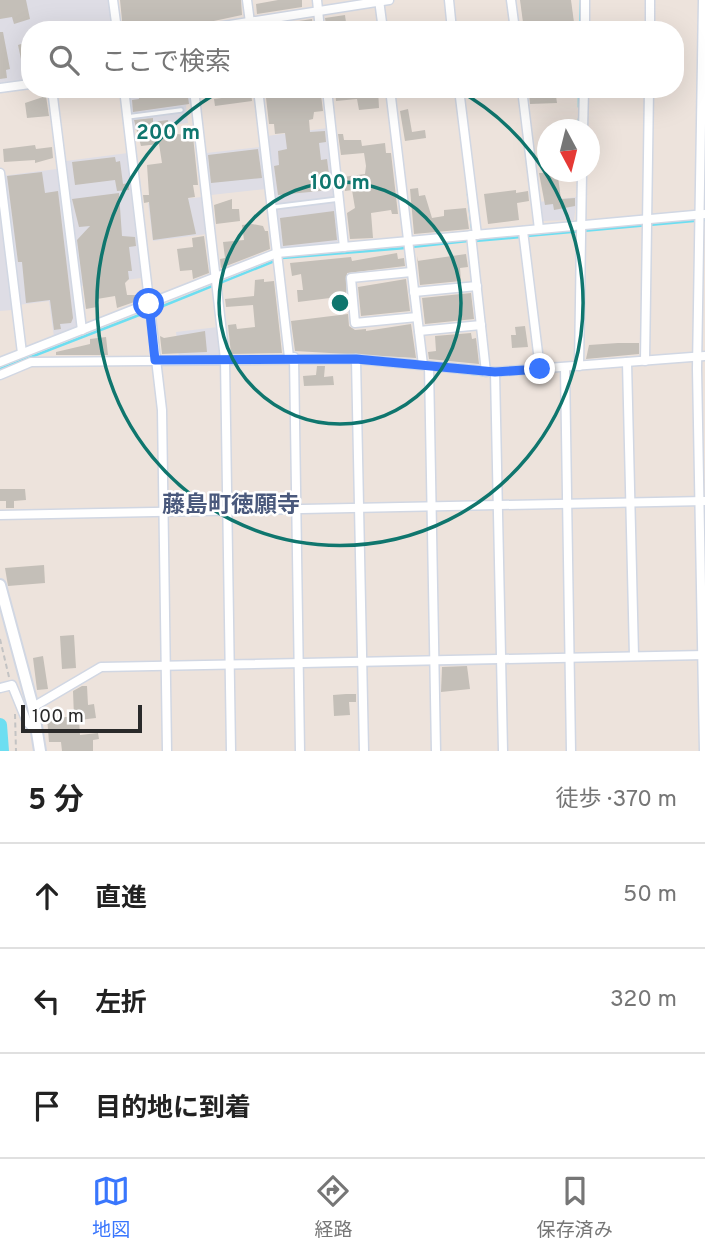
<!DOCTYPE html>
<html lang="ja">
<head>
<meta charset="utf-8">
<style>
  :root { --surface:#fff; --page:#f6f6f6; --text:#222; --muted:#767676; --line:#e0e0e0; --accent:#3976fd }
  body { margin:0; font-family:Overpass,"Noto Sans JP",sans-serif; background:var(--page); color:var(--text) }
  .compass { position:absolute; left:537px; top:119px; width:63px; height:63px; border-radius:50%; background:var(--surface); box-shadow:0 7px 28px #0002; rotate:173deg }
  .scale { position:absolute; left:21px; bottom:18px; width:121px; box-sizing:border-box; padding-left:7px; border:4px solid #2a2a2a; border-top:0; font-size:19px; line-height:24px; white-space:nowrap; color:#2a2a2a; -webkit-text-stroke:5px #fff; paint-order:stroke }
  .stop { position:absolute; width:21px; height:21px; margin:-16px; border:5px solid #3976fd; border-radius:50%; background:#fff }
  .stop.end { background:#3976fd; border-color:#fff; box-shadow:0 2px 7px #0008 }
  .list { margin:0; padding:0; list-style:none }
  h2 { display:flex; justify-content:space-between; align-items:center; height:91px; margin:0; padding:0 28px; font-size:30px }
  h2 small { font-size:23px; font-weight:400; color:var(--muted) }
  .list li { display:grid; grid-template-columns:46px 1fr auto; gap:21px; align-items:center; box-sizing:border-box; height:105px; padding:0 28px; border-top:2px solid var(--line) }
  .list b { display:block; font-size:26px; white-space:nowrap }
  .list em { font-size:23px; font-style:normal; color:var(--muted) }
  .icon { flex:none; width:38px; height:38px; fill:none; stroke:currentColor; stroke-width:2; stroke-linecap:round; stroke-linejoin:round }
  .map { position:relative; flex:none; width:705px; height:751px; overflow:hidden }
  .search { position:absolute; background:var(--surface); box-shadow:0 7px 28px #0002; left:21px; right:21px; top:21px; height:77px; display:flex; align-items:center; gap:18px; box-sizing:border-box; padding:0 24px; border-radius:28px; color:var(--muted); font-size:26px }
  .sheet { height:406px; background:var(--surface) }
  nav { display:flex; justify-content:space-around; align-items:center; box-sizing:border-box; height:98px; border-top:2px solid var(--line); background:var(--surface); font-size:19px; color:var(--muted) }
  nav a { display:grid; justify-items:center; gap:4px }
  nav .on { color:var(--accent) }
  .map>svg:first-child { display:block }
  .industrial { fill:#dedde5 }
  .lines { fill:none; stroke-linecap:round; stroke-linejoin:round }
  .stream { stroke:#6ddef1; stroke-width:2.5 }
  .river { stroke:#6ddef1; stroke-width:14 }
  .building { fill:#c4bfb8 }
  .lane-casing { stroke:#d1d7e3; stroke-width:7 }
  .street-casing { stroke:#d1d7e3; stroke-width:11 }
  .secondary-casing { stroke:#d1d7e3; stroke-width:14 }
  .path { stroke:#c3c3c3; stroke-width:2; stroke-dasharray:5 3.5; stroke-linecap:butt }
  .lane { stroke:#fff; stroke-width:3.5 }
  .street { stroke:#fff; stroke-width:8 }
  .secondary { stroke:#fff; stroke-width:10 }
  .route { stroke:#3976fd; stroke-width:9 }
  .ring { fill:none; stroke:#0f766e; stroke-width:3.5 }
  .labels { text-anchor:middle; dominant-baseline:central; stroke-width:5; stroke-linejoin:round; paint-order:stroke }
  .quarter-label { font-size:23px; font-weight:bold; fill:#4a597c; stroke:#fff }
  .centre { fill:#0f766e; stroke:#fff; stroke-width:3.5 }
  .ring-label { font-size:21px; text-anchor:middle; font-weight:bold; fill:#0f766e; stroke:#fff; stroke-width:5; stroke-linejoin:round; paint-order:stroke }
</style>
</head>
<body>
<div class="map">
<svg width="705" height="751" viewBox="0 0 705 751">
  <rect width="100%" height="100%" fill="#ede3dc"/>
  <g class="industrial">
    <polygon points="0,0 109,0 113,30 30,30 30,81 0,85"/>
    <polygon points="128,89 189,89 191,103 186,105 188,123 133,130"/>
    <polygon points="328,128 340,236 336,244 283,249 279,247 267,136"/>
    <polygon points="261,147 266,189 211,195 206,153"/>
    <polygon points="128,153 141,278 81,286 66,161"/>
    <polygon points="57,169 77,326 54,337 49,301 18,305 2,176"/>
    <polygon points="202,197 207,234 153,241 148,203"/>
    <polygon points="577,197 574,220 542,221 539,202"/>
    <polygon points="0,214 12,310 0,311"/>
    <polygon points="218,327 222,354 219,356 179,357 176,332"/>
  </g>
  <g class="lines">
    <g class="stream">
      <polyline points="580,30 581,0"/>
      <polyline points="579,107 579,89"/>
      <polyline points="579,130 579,119"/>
      <polyline points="468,194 472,228"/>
      <polyline points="527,236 705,220"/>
      <polyline points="475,241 521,237"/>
      <polyline points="412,247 468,241"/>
      <polyline points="348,289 349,301"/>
      <polyline points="153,310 282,258 406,248"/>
      <polyline points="0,369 147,312"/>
      <polyline points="446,371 491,376"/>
    </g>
    <polyline class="river" points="0,725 2,751"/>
  </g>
  <g class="building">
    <polygon points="0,0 26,0 30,19 14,24 12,17 0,19"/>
    <polygon points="120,0 241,0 242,15 209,22 196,21 196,24 182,27 182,29 123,30"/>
    <polygon points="278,0 302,0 302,7 257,14 256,4"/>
    <polygon points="520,0 571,0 575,30 524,30"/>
    <polygon points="345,15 347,30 327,30 325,18"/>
    <polygon points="312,19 313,30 274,30 273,25"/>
    <polygon points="0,32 3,32 10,69 6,70 7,78 0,79"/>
    <polygon points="30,41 30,77 25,78 18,45"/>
    <polygon points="138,89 187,89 189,104 133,112 132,100 139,99"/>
    <polygon points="265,89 311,89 312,96 321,95 323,111 314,112 313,119 309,120 310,132 325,131 326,142 319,143 321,160 327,159 331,190 278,195 274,166 279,165 278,151 287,149 285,133 275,134 274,124 269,124"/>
    <polygon points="335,89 378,89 379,108 359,110 357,99 336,101"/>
    <polygon points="547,89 555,89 557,103 530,104 529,94"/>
    <polygon points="251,91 252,101 215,106 214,99 237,96 237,92"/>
    <polygon points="46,96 49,116 27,118 25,103"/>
    <polygon points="408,109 412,132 425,130 426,138 405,141 400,111"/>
    <polygon points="153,118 153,122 168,120 170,133 193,136 198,185 193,185 195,197 188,198 196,234 153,240 149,202 144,203 143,195 149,195 147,165 162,163 159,144 141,146 134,120"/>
    <polygon points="338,134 343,134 344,140 361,140 362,146 385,143 386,153 391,153 398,214 392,214 391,210 371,213 373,238 350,239 347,213 355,208 352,190 345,191 343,177 365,174 366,166 364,153 341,155"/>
    <polygon points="35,145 36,149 52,147 53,158 35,163 35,160 4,162 3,149"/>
    <polygon points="258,149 262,178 211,183 208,155"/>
    <polygon points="115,157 116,162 120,161 123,184 129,183 129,190 117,191 115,180 75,185 72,162"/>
    <polygon points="42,172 45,193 58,191 73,318 71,323 60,324 61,329 54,330 50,300 26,303 22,262 18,262 7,176"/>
    <polygon points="570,172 570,176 558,177 561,199 575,198 575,206 554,210 553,204 545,205 539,173"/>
    <polygon points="418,188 419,196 425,195 432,218 444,216 444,210 466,208 469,229 414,234 410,189"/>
    <polygon points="516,190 516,193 528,191 529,201 517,203 519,220 488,224 484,194"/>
    <polygon points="119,193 122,236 135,237 136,246 129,247 132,271 128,271 129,279 125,283 127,295 139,295 140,300 117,308 115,296 97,299 97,307 86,309 77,240 90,226 79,227 72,199"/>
    <polygon points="232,199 232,209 239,209 240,221 216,224 214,205"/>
    <polygon points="334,211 337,240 283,246 280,218"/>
    <polygon points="252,224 263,226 265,231 268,231 270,249 221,268 220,259 225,258 223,242 244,240 242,225"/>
    <polygon points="204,236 209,273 193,279 192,270 180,271 177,249 193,247 192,238"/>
    <polygon points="397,253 398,259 404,258 405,266 347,273 346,296 298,302 297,290 303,290 301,274 292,276 290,263 351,257 352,261"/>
    <polygon points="466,254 468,267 460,268 461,281 420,285 417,256 417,261"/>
    <polygon points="264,279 264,282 274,281 282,353 231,354 228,325 236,324 237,329 255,327 253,305 226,307 225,299 254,296 255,280"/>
    <polygon points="406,279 410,311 361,316 358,287"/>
    <polygon points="471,293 474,319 425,324 422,298"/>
    <polygon points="348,314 349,326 355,330 366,329 366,331 411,324 416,358 295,351 291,321"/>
    <polygon points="525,326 528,347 512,348 511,335 516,335 515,327"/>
    <polygon points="205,331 207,352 162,354 160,336 164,338"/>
    <polygon points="471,333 472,339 476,338 479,364 429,359 428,352 436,351 435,336"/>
    <polygon points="106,337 108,355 56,355 56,352 90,344 90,339"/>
    <polygon points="618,343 639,343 639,354 586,359 589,345"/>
    <polygon points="317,366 325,366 324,377 333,376 334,385 304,386 303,376 316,375"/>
    <polygon points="0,489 25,489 26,500 14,501 14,508 6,508 6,501 0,501"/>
    <polygon points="44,565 45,583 8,586 5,568"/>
    <polygon points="74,635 76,668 62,669 60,636"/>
    <polygon points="43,656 48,689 37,690 33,658"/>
    <polygon points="467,666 470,689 441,692 442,667"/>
    <polygon points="82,686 87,686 88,705 94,704 96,718 79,720 80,735 98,733 99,739 93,740 93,751 62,751 61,742 49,742 47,717 74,717 73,691"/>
    <polygon points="346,694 356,694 356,702 349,702 350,715 334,716 333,695"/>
  </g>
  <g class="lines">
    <g class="lane-casing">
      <g id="lane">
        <polyline points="127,117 181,110"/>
        <polyline points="274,207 339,199"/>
      </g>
    </g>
    <g class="street-casing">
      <g id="street">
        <polyline points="113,0 117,30"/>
        <polyline points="247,0 251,30"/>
        <polyline points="317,0 320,30"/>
        <polyline points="379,0 383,30"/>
        <polyline points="449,0 452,30"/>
        <polyline points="511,0 515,30"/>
        <polyline points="703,0 697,369 704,751"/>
        <polyline points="198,30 389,0"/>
        <polyline points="585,30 585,0"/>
        <polyline points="650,30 650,0"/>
        <polyline points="0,88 30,84"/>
        <polyline points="52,89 82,330"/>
        <polyline points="124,89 162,410 167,751"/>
        <polyline points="194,89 225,359 231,751"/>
        <polyline points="258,89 289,357"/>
        <polyline points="327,89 344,247"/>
        <polyline points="390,89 423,365"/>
        <polyline points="459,89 477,235"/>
        <polyline points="522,89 539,229"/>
        <polyline points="583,130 584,89"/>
        <polyline points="0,173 22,353"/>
        <polyline points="523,231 540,369"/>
        <polyline points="471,235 486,372"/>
        <polyline points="411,272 351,278 355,323 417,317"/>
        <polyline points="414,292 477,286"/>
        <polyline points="419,331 481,325"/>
        <polyline points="294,357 300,751"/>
        <polyline points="356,359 364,751"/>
        <polyline points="645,361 649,89"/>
        <polyline points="0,362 277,253 705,214"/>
        <polyline points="627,362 634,656"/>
        <polyline points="429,366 436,751"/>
        <polyline points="579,366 582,172"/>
        <polyline points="565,367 571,751"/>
        <polyline points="495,372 503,751"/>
        <polyline points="0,375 31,362 356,359 495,372 705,356"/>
        <polyline points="0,515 705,501"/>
        <polyline points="0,688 12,685 27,722 36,731"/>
        <polyline points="33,707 101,667 705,655"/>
      </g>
    </g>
    <g class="secondary-casing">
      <polyline id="secondary" points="0,585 33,707 40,751"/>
    </g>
    <g class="path">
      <polyline points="0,639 9,677"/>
      <polyline points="15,714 16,751"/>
    </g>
    <use href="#lane" class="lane"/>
    <use href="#street" class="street"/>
    <use href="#secondary" class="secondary"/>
  </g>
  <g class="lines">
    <polyline class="route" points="149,304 155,360 356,359 495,372 540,369"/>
  </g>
  <g class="ring">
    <circle cx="340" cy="303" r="121"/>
    <path d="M456 89A243 243 0 1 1 224 89"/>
  </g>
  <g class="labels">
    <g class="quarter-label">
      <text x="231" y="506">藤島町徳願寺</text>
    </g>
  </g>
  <circle cx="340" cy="303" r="10" class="centre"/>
  <g class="ring-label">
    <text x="168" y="139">200 m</text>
    <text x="340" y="189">100 m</text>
  </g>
</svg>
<svg class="compass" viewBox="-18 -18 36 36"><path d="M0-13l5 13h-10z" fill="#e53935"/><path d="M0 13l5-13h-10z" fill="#767676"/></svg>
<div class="scale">100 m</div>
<div class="stop" style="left:149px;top:304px"></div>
<div class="stop end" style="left:540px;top:369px"></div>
<div class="search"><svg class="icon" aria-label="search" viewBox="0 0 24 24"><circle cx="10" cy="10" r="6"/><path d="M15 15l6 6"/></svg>ここで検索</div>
</div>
<section class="sheet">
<h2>5 分<small>徒歩 · 370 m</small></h2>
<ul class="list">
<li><svg class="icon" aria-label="ahead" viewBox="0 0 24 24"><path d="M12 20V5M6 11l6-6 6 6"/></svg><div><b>直進</b></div><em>50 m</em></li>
<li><svg class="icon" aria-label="left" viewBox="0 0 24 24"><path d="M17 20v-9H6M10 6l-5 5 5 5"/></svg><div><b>左折</b></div><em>320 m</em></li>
<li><svg class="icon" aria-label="arrive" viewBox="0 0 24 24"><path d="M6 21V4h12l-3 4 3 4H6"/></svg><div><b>目的地に到着</b></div></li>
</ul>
</section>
<nav>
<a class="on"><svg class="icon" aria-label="map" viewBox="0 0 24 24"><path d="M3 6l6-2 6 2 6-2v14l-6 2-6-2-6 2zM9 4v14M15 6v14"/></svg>地図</a>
<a><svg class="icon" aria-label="directions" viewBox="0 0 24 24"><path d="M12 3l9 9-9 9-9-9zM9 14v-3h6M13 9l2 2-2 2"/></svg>経路</a>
<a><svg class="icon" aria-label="saved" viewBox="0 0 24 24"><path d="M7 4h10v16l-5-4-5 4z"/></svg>保存済み</a>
</nav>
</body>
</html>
